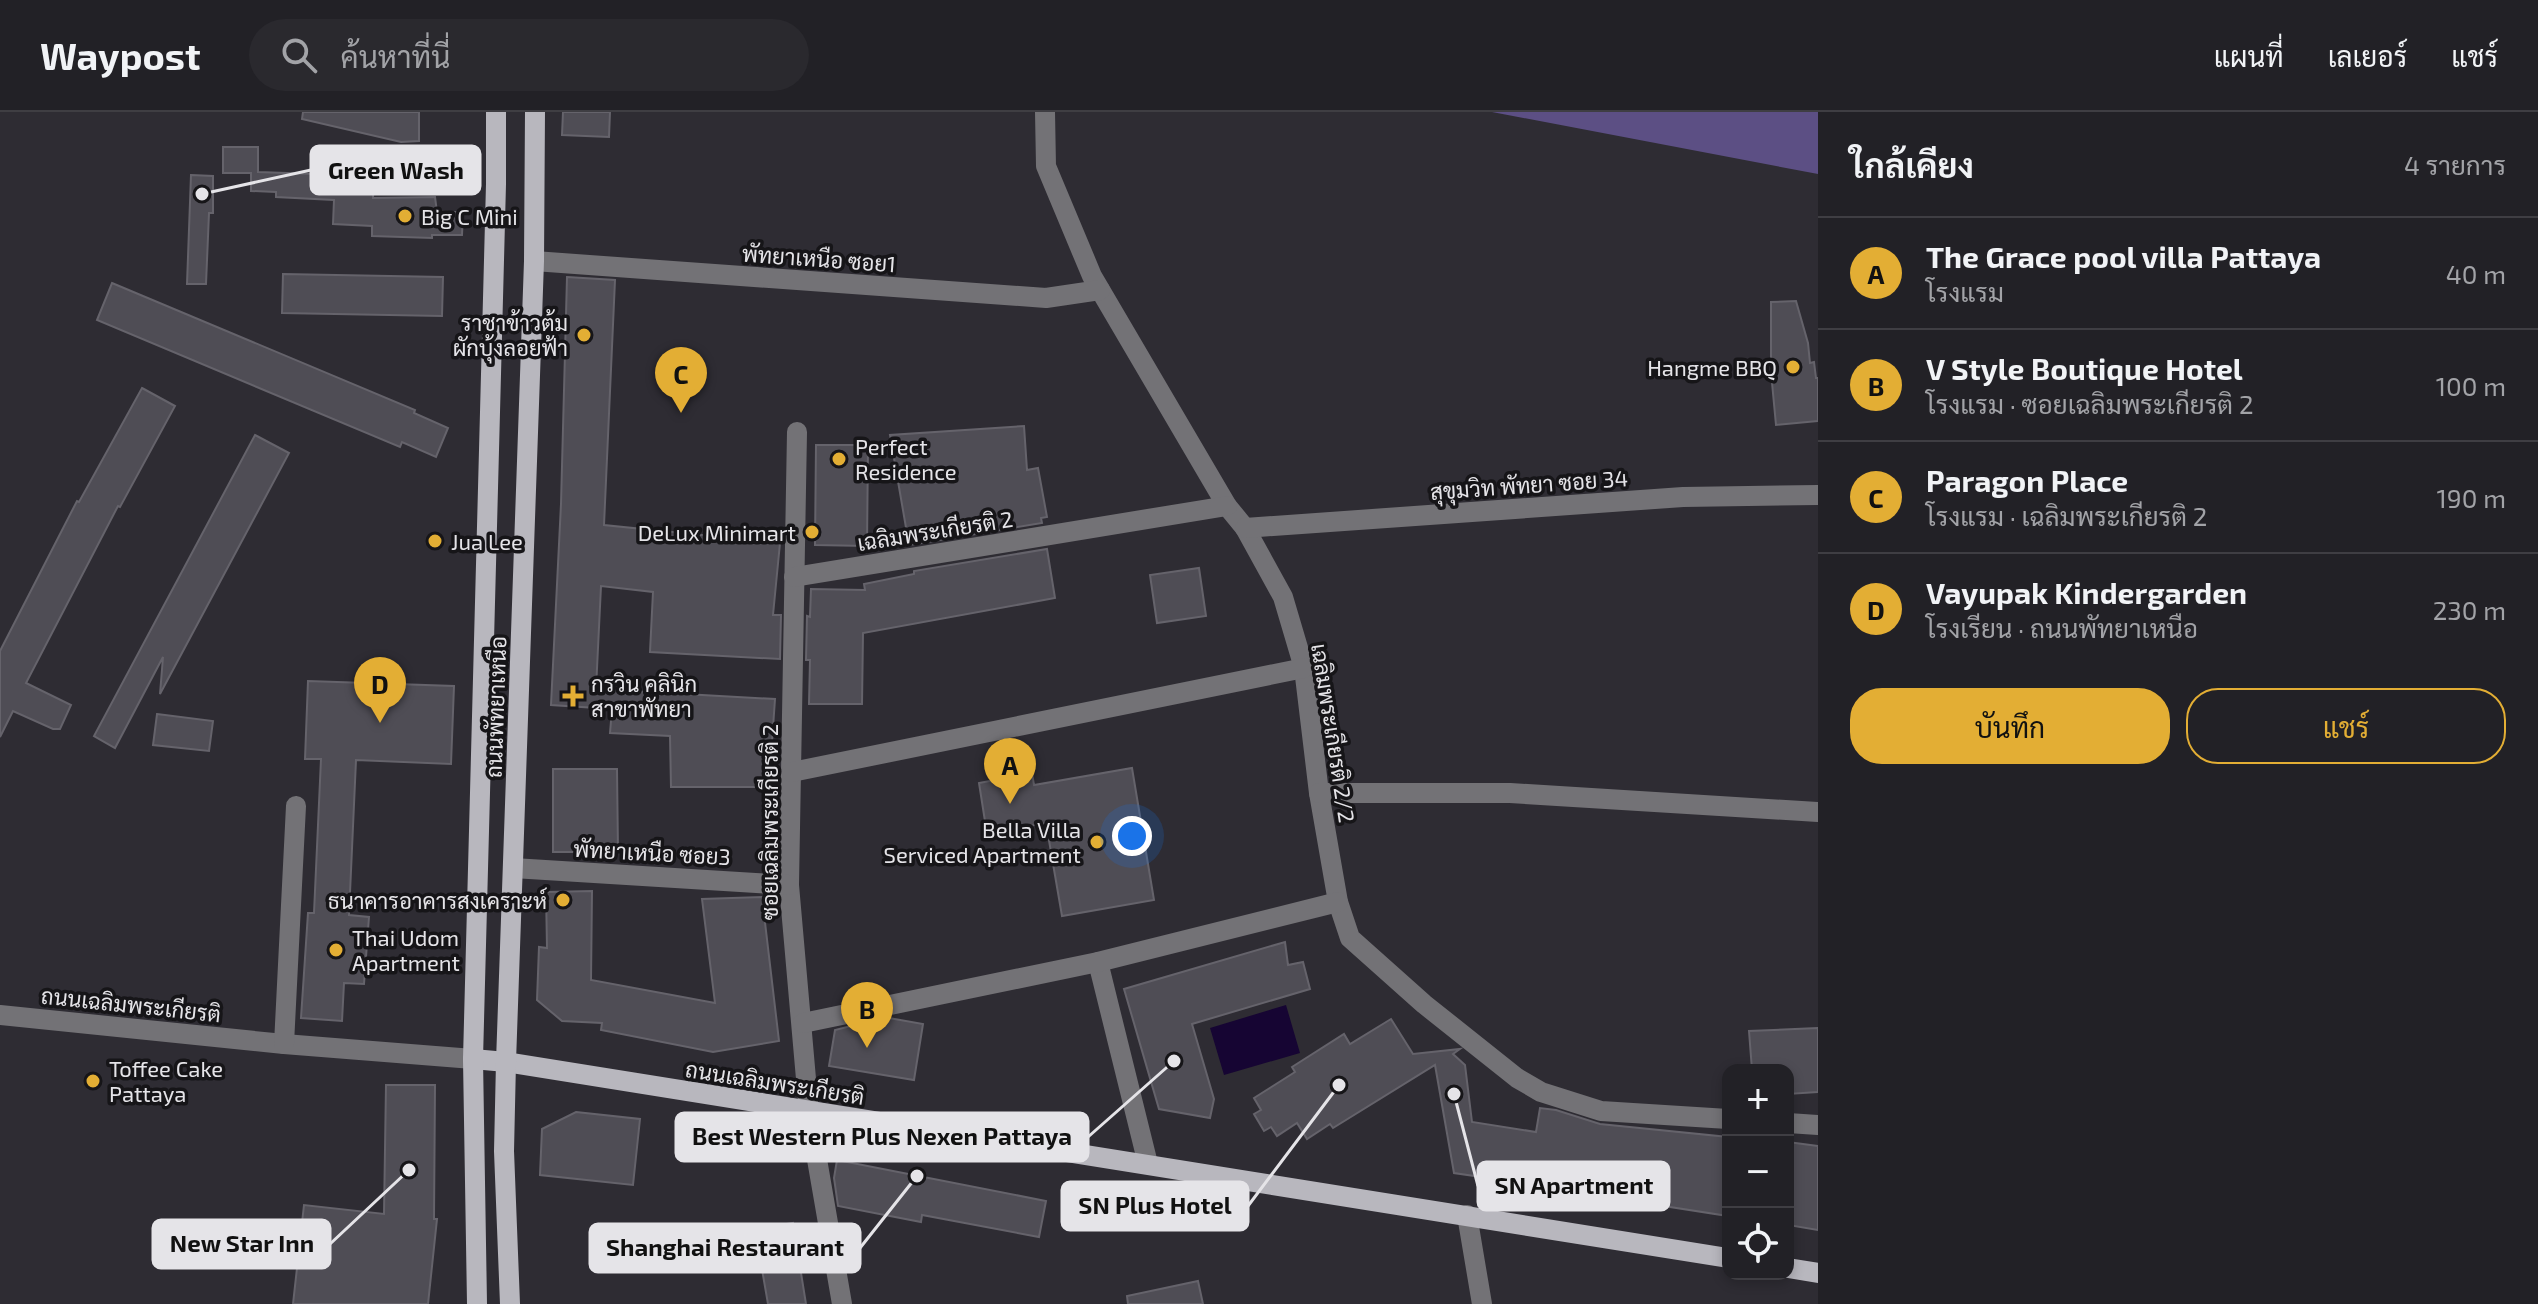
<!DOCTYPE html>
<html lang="th">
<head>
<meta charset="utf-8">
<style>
  :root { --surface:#222126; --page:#2a292e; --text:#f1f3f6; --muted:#a2a3a7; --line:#3f3e43; --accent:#e3ae34 }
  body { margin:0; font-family:"Exo 2",Sarabun,sans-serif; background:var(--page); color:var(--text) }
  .controls { position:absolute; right:24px; bottom:24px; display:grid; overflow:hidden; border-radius:16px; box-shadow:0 4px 12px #0003 }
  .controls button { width:72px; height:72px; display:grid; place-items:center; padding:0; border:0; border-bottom:2px solid var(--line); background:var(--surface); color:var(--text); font:40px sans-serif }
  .you { position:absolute; left:1132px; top:724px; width:28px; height:28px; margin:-20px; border:6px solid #fff; border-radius:50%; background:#1a73e8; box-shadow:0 0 0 12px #1a73e833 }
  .badge { display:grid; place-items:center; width:52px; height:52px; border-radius:50%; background:var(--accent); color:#111; font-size:26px; font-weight:700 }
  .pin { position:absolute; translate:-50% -66px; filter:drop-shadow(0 2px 4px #0008) }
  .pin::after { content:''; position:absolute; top:42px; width:28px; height:24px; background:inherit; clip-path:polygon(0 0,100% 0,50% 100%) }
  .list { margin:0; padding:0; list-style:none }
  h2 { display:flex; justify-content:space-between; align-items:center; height:104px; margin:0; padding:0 32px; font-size:34px }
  h2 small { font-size:26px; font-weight:400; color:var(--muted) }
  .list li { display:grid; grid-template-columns:52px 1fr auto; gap:24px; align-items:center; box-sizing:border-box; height:112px; padding:0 32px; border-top:2px solid var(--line) }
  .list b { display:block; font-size:30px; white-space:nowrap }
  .list p { margin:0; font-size:26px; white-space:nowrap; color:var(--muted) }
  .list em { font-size:26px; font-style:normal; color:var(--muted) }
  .actions { display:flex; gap:16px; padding:24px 32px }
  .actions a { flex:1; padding:18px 0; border:2px solid var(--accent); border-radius:32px; text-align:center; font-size:28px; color:var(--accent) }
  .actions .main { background:var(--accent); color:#111 }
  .icon { flex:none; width:44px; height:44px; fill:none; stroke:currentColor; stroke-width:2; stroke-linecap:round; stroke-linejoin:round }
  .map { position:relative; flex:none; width:1818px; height:1192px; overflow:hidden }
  header { display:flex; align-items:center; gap:48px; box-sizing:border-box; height:112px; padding:0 40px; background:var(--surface); border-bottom:2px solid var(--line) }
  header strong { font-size:38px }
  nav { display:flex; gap:44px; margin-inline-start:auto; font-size:28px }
  .search { width:560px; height:72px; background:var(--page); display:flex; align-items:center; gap:20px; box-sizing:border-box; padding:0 28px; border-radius:44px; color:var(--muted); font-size:30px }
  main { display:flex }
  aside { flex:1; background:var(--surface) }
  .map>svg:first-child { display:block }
  .forest { fill:#5c4f84 }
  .water { fill:#160533 }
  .building { fill:#4f4d55; stroke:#65636b; stroke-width:2 }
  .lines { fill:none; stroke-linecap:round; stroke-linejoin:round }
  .minor { stroke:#737276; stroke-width:20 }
  .major { stroke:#b8b7be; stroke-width:20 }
  .poi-dot { fill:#e3ae34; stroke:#161518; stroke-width:3 }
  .labels { text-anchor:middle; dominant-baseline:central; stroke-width:7; stroke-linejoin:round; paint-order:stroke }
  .poi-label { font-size:22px; fill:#e5e4e8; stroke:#161518; text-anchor:start }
  .street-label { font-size:22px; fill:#e5e4e8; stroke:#161518 }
  .leader { fill:none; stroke:#e5e4e8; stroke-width:3 }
  .callout-dot { fill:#e5e4e8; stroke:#161518; stroke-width:3 }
  .callout { fill:#e5e4e8; stroke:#e5e4e8; stroke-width:3 }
  .callout-label { font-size:24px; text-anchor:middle; font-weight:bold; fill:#111 }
</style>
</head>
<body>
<header>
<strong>Waypost</strong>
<div class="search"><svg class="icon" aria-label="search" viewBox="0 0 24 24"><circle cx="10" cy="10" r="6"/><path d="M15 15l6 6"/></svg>ค้นหาที่นี่</div>
<nav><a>แผนที่</a><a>เลเยอร์</a><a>แชร์</a></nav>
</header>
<main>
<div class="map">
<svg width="1818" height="1192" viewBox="0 0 1818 1192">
  <rect width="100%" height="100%" fill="#2e2c33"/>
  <polygon class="forest" points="1492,0 1818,0 1818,62"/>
  <polygon class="water" points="1286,893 1300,941 1224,963 1210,916"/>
  <g class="building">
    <polygon points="303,0 419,0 419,29 401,30 302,7"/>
    <polygon points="563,0 610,0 609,25 562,23"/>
    <polygon points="223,35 258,35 258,60 374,64 373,86 435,85 437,100 463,100 462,123 432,123 432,126 372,124 372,114 333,112 334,88 276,85 276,80 251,79 251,61 223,61"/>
    <polygon points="191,63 213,64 213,101 209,101 206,172 187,172"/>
    <polygon points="283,162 443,165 442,204 282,201"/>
    <polygon points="567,165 615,168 604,413 780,431 773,503 781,503 780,547 650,540 653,480 601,474 596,577 775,587 772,630 765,630 766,675 671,675 670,624 610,621 612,597 551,593 561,392"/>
    <polygon points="112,171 415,298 414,301 448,316 436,345 402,330 400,335 97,208"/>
    <polygon points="1796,189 1808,231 1810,251 1814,250 1816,266 1818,266 1818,309 1776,313 1771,260 1771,190"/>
    <polygon points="142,276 175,294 120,395 118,394 26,571 71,593 60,617 53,617 13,599 0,625 0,539 77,389 79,390"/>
    <polygon points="1024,314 1027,358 1038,356 1047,405 1041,406 1042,411 909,433 890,323"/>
    <polygon points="255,323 289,341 160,582 163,545 115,636 94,624"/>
    <polygon points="816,333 868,333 867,434 815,433"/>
    <polygon points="1047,437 1055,486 863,521 862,592 809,592 810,548 806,548 807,504 810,505 811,477 865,478 864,472 914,462 914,459"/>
    <polygon points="1199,456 1206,504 1157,511 1150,463"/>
    <polygon points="308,569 454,574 451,652 356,648 349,803 369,805 364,872 344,871 342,909 301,906 308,801 314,801 321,647 305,647"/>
    <polygon points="157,602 213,609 209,639 153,633"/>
    <polygon points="1132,656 1154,788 1062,804 1046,711 987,722 979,671 1032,661 1034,673"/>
    <polygon points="553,657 617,657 618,740 553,740"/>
    <polygon points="592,779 591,868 715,891 702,787 762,785 779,929 713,940 601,918 602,911 562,909 537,888 539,835 547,836 546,780"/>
    <polygon points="1285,830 1288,853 1303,850 1310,877 1192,912 1214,987 1210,1006 1159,997 1124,877"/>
    <polygon points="889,906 923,912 914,968 829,954 835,918 851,914 862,916 862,912"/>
    <polygon points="1391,907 1413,942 1460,937 1453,942 1465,953 1472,1010 1536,1020 1540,996 1556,998 1600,1012 1728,1025 1728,1104 1567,1079 1566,1084 1528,1077 1529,1072 1454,1061 1435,953 1333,1016 1330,1012 1307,1027 1297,1011 1277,1024 1271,1015 1264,1019 1254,1002 1261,998 1254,986 1295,960 1292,955 1344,922 1350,932"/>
    <polygon points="1818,916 1818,980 1788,982 1788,958 1752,958 1749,919"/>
    <polygon points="386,973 435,973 434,1107 437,1107 428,1192 293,1192 304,1093 384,1102"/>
    <polygon points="576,1000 640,1007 633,1073 540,1063 542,1017"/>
    <polygon points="1788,1030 1818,1034 1818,1118 1788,1113"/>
    <polygon points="837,1048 1046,1089 1039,1125 922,1103 921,1110 838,1094 834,1066"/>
    <polygon points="793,1111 806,1192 768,1192 755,1117"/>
    <polygon points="1198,1169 1203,1192 1128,1192 1127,1184"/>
  </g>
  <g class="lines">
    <g class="minor">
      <polyline points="1045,0 1046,54 1092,164 1227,394 1245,416 1283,485 1304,556 1319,681 1338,790 1350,826 1424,892 1517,966 1541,980 1601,999 1728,1007"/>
      <polyline points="534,149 1046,186 1100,178"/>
      <polyline points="797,320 789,773 809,1001 842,1192"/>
      <polyline points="1245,416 1683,385 1818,383"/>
      <polyline points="794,465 1227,394"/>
      <polyline points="792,660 1304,556"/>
      <polyline points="1319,681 1510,681 1818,700"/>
      <polyline points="513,756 789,773"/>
      <polyline points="1098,850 1148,1052"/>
      <polyline points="0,903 284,932 473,947"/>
      <polyline points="803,911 1098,850 1338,790"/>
      <polyline points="284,932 296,694"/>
      <polyline points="1788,1011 1818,1013"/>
      <polyline points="1467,1103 1482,1192"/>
    </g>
    <g class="major">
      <path d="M473 947 506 950C913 1018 1321 1079 1728 1146"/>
      <polyline points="1788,1156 1818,1161"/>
      <polyline points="477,1192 473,947 496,72 496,0"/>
      <polyline points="510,1192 504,1039 506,950 534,149 535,0"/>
    </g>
  </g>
  <g class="poi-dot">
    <circle cx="405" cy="104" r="8"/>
    <circle cx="584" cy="223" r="8"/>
    <circle cx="1793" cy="255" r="8"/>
    <circle cx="839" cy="347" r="8"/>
    <circle cx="812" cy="420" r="8"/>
    <circle cx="435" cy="429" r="8"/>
    <path d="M569 572h8v8h8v8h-8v8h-8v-8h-8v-8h8z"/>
    <circle cx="1097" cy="730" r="8"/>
    <circle cx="563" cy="788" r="8"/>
    <circle cx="336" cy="838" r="8"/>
    <circle cx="93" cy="969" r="8"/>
  </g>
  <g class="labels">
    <g class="poi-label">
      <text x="421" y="104">Big C Mini</text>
      <text x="568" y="210" text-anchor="end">ราชาข้าวต้ม<tspan x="568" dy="25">ผักบุ้งลอยฟ้า</tspan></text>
      <text x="1777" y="255" text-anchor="end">Hangme BBQ</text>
      <text x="855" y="334">Perfect<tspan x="855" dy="25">Residence</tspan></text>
      <text x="796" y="420" text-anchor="end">DeLux Minimart</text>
      <text x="451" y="429">Jua Lee</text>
      <text x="591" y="571">กรวิน คลินิก<tspan x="591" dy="25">สาขาพัทยา</tspan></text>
      <text x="1081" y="717" text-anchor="end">Bella Villa<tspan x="1081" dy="25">Serviced Apartment</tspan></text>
      <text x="547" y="788" text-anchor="end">ธนาคารอาคารสงเคราะห์</text>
      <text x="352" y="825">Thai Udom<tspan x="352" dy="25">Apartment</tspan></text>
      <text x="109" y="956">Toffee Cake<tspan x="109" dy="25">Pattaya</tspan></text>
    </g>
    <g class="street-label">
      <text transform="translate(819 146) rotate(4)">พัทยาเหนือ ซอย1</text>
      <text transform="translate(1529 372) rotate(-4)">สุขุมวิท พัทยา ซอย 34</text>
      <text transform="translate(935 418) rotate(-9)">เฉลิมพระเกียรติ 2</text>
      <text transform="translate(495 595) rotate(-88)">ถนนพัทยาเหนือ</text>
      <text transform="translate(1334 621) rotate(81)">เฉลิมพระเกียรติ 2/2</text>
      <text transform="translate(769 710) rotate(-90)">ซอยเฉลิมพระเกียรติ 2</text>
      <text transform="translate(652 740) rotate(3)">พัทยาเหนือ ซอย3</text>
      <text transform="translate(131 892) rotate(6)">ถนนเฉลิมพระเกียรติ</text>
      <text transform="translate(775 970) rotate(9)">ถนนเฉลิมพระเกียรติ</text>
    </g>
  </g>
  <path class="leader" d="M202 82L311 58M1174 949L1088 1025M1454 982L1478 1074M1339 973L1248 1094M409 1058L330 1132M917 1064L860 1136"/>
  <g class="callout-dot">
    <circle cx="202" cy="82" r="8"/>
    <circle cx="1174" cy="949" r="8"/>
    <circle cx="1454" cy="982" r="8"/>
    <circle cx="1339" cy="973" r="8"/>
    <circle cx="409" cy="1058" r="8"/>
    <circle cx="917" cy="1064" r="8"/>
  </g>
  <g class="callout">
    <rect x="311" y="34" width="169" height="48" rx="8"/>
    <rect x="676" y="1001" width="412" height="48" rx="8"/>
    <rect x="1478" y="1050" width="191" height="48" rx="8"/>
    <rect x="1062" y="1070" width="186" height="48" rx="8"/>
    <rect x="153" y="1108" width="177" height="48" rx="8"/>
    <rect x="590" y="1112" width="270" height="48" rx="8"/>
  </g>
  <g class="callout-label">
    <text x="396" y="67">Green Wash</text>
    <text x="882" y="1033">Best Western Plus Nexen Pattaya</text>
    <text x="1574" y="1082">SN Apartment</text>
    <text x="1155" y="1102">SN Plus Hotel</text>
    <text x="242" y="1140">New Star Inn</text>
    <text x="725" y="1144">Shanghai Restaurant</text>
  </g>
</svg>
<div class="controls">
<button>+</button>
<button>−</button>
<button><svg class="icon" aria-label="locate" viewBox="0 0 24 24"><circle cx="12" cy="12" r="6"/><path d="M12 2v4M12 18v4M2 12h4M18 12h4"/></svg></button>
</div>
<div class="you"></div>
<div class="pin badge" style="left:1010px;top:692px">A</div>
<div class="pin badge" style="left:867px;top:936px">B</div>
<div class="pin badge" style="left:681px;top:301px">C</div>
<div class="pin badge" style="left:380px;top:611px">D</div>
</div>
<aside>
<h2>ใกล้เคียง<small>4 รายการ</small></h2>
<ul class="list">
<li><span class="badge">A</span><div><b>The Grace pool villa Pattaya</b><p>โรงแรม</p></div><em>40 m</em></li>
<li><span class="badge">B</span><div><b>V Style Boutique Hotel</b><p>โรงแรม · ซอยเฉลิมพระเกียรติ 2</p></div><em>100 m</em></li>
<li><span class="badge">C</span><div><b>Paragon Place</b><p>โรงแรม · เฉลิมพระเกียรติ 2</p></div><em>190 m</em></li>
<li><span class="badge">D</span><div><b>Vayupak Kindergarden</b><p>โรงเรียน · ถนนพัทยาเหนือ</p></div><em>230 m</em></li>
</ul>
<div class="actions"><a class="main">บันทึก</a><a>แชร์</a></div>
</aside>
</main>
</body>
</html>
